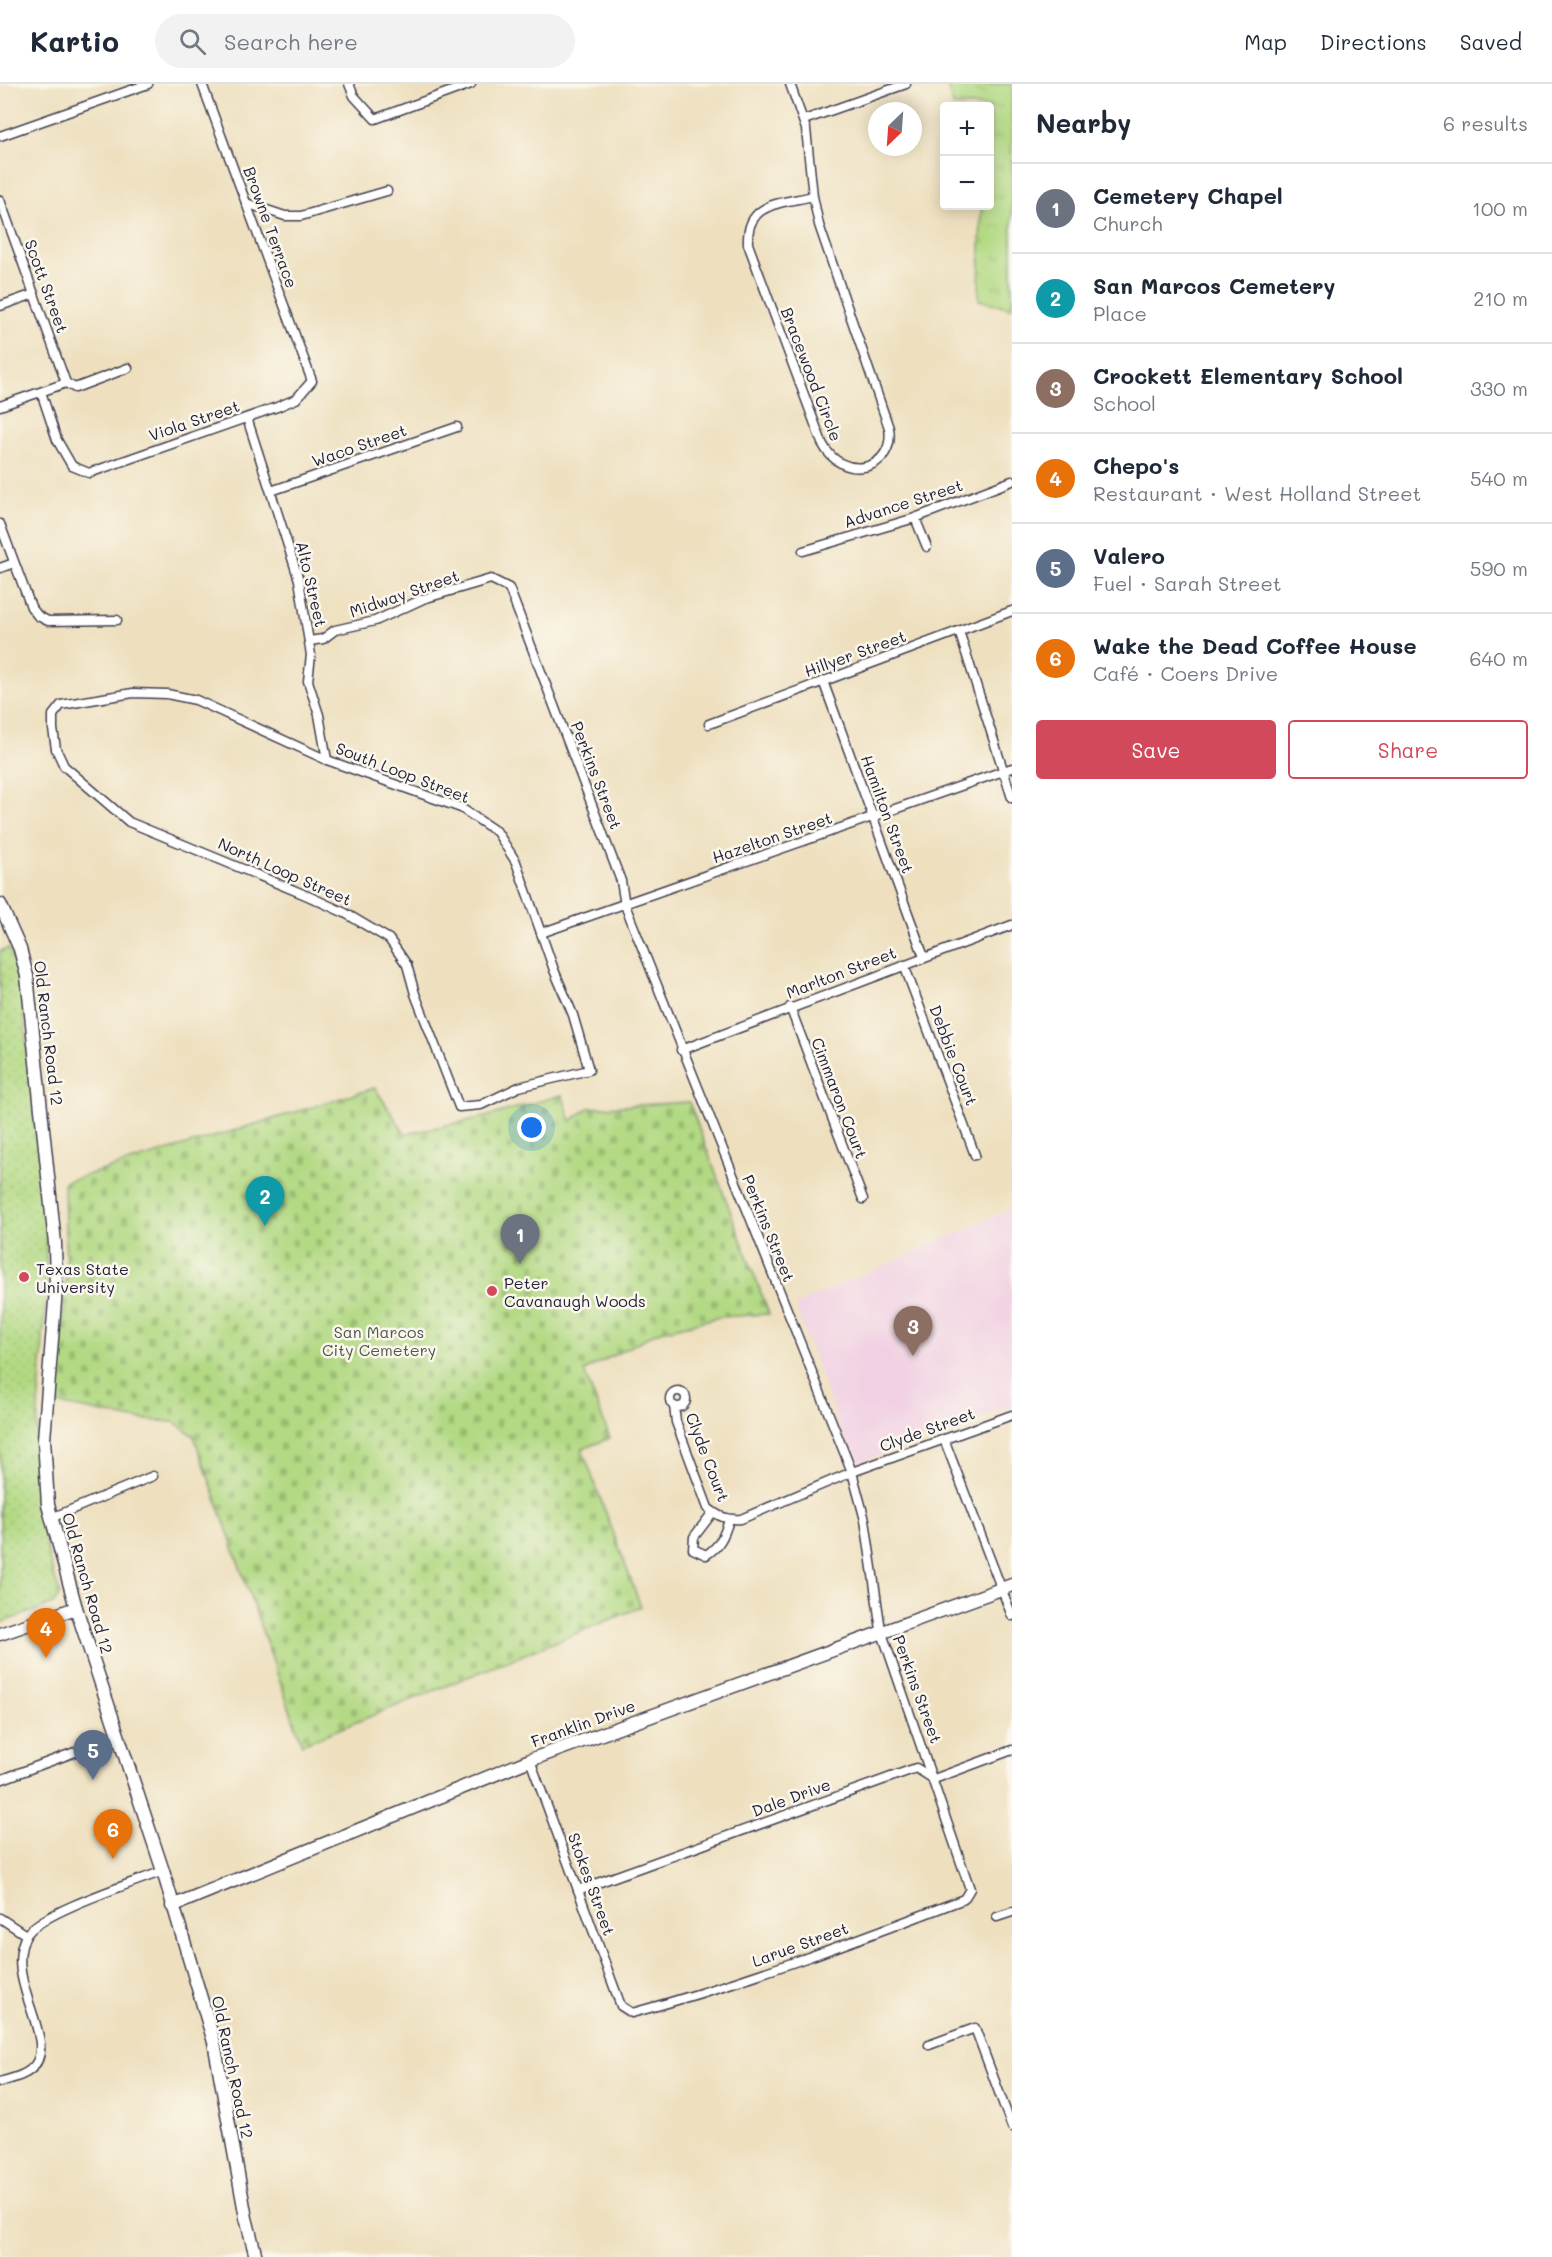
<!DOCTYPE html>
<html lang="en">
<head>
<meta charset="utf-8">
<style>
  :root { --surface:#fff; --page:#f2f2f3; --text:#1f2937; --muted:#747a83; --line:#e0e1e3; --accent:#d1495b }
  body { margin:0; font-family:Mali,sans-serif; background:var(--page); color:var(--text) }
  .controls { position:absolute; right:18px; top:18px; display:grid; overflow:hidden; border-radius:6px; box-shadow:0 3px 15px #0003 }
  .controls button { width:54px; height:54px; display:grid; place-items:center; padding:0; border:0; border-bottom:2px solid var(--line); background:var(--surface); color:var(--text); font:30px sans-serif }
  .compass { position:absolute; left:868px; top:18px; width:54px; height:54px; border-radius:50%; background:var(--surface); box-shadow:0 3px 15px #0003; rotate:205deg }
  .you { position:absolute; left:532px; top:1044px; width:21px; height:21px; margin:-15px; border:4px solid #fff; border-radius:50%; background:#1a73e8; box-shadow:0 0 0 9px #1a73e833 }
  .badge { display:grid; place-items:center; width:39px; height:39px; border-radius:50%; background:var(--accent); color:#fff; font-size:20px; font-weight:700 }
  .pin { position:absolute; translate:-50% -50px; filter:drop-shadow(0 2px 3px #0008) }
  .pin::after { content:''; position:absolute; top:32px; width:21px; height:18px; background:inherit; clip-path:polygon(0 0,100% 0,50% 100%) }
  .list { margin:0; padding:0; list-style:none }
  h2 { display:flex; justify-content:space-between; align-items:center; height:78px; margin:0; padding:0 24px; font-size:26px }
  h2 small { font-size:20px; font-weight:400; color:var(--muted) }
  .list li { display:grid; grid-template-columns:39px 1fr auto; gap:18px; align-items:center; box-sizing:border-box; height:90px; padding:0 24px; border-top:2px solid var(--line) }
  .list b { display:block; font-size:22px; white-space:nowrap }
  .list p { margin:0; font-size:20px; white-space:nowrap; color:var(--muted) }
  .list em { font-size:20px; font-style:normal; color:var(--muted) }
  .actions { display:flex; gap:12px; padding:18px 24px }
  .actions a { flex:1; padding:14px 0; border:2px solid var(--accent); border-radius:6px; text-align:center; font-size:21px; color:var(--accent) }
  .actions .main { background:var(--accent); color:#fff }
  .icon { flex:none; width:33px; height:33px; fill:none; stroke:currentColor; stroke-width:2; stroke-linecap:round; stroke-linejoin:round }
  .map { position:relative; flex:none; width:1012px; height:2173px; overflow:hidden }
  header { display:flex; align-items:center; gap:36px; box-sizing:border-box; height:84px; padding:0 30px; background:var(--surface); border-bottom:2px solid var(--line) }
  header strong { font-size:28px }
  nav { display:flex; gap:33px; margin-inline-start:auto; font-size:21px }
  .search { width:420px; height:54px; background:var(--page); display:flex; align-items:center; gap:15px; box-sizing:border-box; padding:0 21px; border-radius:33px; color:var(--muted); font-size:22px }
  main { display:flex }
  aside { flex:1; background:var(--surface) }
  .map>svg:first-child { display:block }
  .built { fill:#f1d0e3 }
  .grass { fill:url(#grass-dots); stroke:#6a7e5f; stroke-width:1.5 }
  .cemetery { fill:url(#cemetery-stones); stroke:#6a7e5f; stroke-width:1.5 }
  .park { fill:url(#park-tufts); stroke:#6a7e5f; stroke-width:1.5 }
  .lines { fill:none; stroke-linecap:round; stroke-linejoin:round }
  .street-casing { stroke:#413e4f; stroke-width:11 }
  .secondary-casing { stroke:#413e4f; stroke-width:15 }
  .street { stroke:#fff; stroke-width:8 }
  .secondary { stroke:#fff; stroke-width:12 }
  .poi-dot { fill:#d1495b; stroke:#fbf7ec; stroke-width:2 }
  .labels { text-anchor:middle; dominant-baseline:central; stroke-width:5; stroke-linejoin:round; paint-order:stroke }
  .street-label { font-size:16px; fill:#22223b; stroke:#fbf7ec }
  .poi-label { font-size:16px; fill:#22223b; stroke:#fbf7ec; text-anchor:start }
  .park-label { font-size:16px; fill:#4d5951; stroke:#fbf7ec }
</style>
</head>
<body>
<header>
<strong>Kartio</strong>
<div class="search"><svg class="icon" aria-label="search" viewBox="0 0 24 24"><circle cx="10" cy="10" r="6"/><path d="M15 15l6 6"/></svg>Search here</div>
<nav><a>Map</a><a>Directions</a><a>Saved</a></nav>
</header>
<main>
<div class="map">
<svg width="1012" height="2173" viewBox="0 0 1012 2173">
  <defs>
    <pattern id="grass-dots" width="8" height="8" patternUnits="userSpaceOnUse" patternTransform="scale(1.5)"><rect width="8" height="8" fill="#b2d983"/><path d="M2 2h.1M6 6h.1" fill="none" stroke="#99ba72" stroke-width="1.8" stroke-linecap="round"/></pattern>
    <pattern id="cemetery-stones" width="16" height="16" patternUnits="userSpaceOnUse" patternTransform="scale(1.5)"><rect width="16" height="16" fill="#b2d983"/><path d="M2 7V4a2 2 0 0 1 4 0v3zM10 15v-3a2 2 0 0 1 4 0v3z" fill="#99ba72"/></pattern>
    <pattern id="park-tufts" width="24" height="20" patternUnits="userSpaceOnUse" patternTransform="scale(1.5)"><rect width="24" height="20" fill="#b2d983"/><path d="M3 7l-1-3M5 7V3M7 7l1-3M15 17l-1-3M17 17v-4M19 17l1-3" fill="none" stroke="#99ba72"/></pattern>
  </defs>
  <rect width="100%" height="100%" fill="#fbf7ec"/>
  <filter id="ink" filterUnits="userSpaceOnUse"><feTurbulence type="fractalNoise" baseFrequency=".0167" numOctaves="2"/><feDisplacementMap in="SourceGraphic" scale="12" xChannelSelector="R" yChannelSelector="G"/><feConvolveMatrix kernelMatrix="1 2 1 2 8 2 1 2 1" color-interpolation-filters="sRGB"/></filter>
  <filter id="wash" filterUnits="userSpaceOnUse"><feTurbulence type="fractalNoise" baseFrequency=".008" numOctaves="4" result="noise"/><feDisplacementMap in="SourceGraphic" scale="24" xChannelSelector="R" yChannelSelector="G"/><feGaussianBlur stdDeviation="1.35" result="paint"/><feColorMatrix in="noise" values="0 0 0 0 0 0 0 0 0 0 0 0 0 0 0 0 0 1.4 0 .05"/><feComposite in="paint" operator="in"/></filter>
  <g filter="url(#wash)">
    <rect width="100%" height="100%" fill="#eee0bf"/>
    <polygon class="built" points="1012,1125 1012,1322 853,1381 795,1221"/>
    <path class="grass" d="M9 864C24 901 25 946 29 985 37 1056 48 1128 46 1199 43 1309 20 1401 60 1510L53 1520 0 1539V867Z"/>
    <polygon class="cemetery" points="375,1004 405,1050 485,1033 562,1011 571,1037 588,1024 689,1018 769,1230 720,1233 657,1248 584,1287 610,1354 582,1365 641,1523 302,1660 194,1352 174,1338 134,1335 58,1320 66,1188 64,1098"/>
    <polygon class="park" points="947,0 1012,0 1012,224 979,216 981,122 990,122 990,22 953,22"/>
  </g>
  <g filter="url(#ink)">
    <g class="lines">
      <g class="street-casing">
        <g id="street">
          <polyline points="349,0 354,12 375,35 471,0"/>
          <path d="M790 0 806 45 813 112 819 141 889 344C896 386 843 400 822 359L748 160C746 118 780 120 813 112"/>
          <polyline points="804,36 906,0"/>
          <polyline points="0,52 148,0"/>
          <polyline points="0,116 66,299"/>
          <polyline points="246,119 285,132 301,132 387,107"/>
          <polyline points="0,222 34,210"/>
          <polyline points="41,308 57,356 72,382 89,389 277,323 296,315 312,297 202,0"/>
          <polyline points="0,322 66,299 75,304 128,284"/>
          <polyline points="247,334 299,496 311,571 308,597 319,631 327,676"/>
          <polyline points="271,407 457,343"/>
          <polyline points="915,434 927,463"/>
          <polyline points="0,440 31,523 38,532 48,537 117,536"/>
          <polyline points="803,467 915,434 1012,397"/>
          <polyline points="0,484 14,479"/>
          <polyline points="959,547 1012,714"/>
          <path d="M309 557 323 555 335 546 375 537 423 515 491 495 509 504 621 797 625 821 852 1388 865 1436 881 1546 970 1805 964 1815C855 1857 746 1898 632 1929L621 1922 530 1676"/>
          <polyline points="823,597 924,873"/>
          <polygon points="133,609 167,610 196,616 327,676 461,724 497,748 516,778 554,886 573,931 589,986 519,1003 481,1021 459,1023 415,910 407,881 389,855 345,829 308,812 129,738 64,682 56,665 53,645 53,631 61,621"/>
          <polyline points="709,640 1012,527"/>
          <polyline points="541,849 1012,684"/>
          <polyline points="904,881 975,1071"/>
          <polyline points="790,923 863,1115"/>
          <polyline points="681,966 1012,841"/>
          <circle cx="678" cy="1315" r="8"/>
          <path d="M674 1322 676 1338 708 1424C719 1433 727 1436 741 1435L852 1388 1012 1331"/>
          <polyline points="944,1355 1012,1532"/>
          <path d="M713 1428 694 1453 693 1465 706 1471C720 1462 724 1452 729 1436"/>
          <polyline points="51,1434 153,1392"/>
          <polyline points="0,1696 118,1652"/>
          <polyline points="578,1806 916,1684 934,1695 1012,1666"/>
          <polyline points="997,1833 1012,1828"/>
          <polyline points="0,1834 26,1851"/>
          <polyline points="929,1961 975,1944 1012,2043"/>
          <path d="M0 1998C9 1995 22 1993 30 1986 64 1960 0 1895 27 1850 44 1827 133 1799 163 1787"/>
        </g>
      </g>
      <g class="secondary-casing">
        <g id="secondary">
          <polyline points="0,820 20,865 27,892 55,1159 56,1205 44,1355 48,1421 76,1524 163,1787 214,1958 246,2134 256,2173"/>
          <polyline points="0,1550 76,1524"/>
          <polyline points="172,1822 530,1676 1012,1501"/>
        </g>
      </g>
      <use href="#street" class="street"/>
      <use href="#secondary" class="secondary"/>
    </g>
  </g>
  <g class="poi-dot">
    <circle cx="24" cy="1193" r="6"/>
    <circle cx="492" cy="1207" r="6"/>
  </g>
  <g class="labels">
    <g class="street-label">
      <text transform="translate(271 143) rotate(70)">Browne Terrace</text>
      <text transform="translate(47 202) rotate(70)">Scott Street</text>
      <text transform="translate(812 290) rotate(69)">Bracewood Circle</text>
      <text transform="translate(194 336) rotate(-19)">Viola Street</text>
      <text transform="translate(359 361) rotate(-19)">Waco Street</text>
      <text transform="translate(903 419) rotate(-18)">Advance Street</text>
      <text transform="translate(312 500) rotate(77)">Alto Street</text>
      <text transform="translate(404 509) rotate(-19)">Midway Street</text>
      <text transform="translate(855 569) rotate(-20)">Hillyer Street</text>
      <text transform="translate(403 688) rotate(21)">South Loop Street</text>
      <text transform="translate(597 691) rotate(69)">Perkins Street</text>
      <text transform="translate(888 730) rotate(70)">Hamilton Street</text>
      <text transform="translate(772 753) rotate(-19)">Hazelton Street</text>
      <text transform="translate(285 787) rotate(24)">North Loop Street</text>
      <text transform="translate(841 888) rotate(-21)">Marlton Street</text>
      <text transform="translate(49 949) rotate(83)">Old Ranch Road 12</text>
      <text transform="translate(954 971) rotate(69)">Debbie Court</text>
      <text transform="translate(840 1014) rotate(69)">Cimmaron Court</text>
      <text transform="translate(769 1144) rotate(68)">Perkins Street</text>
      <text transform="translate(927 1345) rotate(-20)">Clyde Street</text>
      <text transform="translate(708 1373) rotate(69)">Clyde Court</text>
      <text transform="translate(88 1499) rotate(74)">Old Ranch Road 12</text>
      <text transform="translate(918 1605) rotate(70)">Perkins Street</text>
      <text transform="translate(583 1639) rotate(-20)">Franklin Drive</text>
      <text transform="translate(791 1713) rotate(-20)">Dale Drive</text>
      <text transform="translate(592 1800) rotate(70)">Stokes Street</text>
      <text transform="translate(800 1860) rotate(-20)">Larue Street</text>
      <text transform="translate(233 1983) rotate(78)">Old Ranch Road 12</text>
    </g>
    <g class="poi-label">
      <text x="36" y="1184">Texas State<tspan x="36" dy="18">University</tspan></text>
      <text x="504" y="1198">Peter<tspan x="504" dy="18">Cavanaugh Woods</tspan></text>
    </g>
    <g class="park-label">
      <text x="379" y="1247">San Marcos<tspan x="379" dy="18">City Cemetery</tspan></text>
    </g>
  </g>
</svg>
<div class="controls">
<button>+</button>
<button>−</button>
</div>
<svg class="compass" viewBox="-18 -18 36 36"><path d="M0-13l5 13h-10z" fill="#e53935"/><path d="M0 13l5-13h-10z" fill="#747a83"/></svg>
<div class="you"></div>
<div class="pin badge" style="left:520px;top:1180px;background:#6b7280">1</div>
<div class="pin badge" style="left:265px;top:1142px;background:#0f9aa8">2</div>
<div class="pin badge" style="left:913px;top:1272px;background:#8d6e63">3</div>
<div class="pin badge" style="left:46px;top:1574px;background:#e8710a">4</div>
<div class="pin badge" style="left:93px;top:1696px;background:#5c6f8a">5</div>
<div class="pin badge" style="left:113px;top:1775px;background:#e8710a">6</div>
</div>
<aside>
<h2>Nearby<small>6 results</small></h2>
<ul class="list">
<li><span class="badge" style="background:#6b7280">1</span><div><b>Cemetery Chapel</b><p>Church</p></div><em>100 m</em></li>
<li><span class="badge" style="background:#0f9aa8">2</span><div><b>San Marcos Cemetery</b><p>Place</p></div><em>210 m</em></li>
<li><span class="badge" style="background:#8d6e63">3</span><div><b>Crockett Elementary School</b><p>School</p></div><em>330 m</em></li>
<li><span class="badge" style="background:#e8710a">4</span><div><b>Chepo's</b><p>Restaurant · West Holland Street</p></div><em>540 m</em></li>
<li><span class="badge" style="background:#5c6f8a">5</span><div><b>Valero</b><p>Fuel · Sarah Street</p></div><em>590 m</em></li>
<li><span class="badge" style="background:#e8710a">6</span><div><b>Wake the Dead Coffee House</b><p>Café · Coers Drive</p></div><em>640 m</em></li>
</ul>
<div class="actions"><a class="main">Save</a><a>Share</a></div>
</aside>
</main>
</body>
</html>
